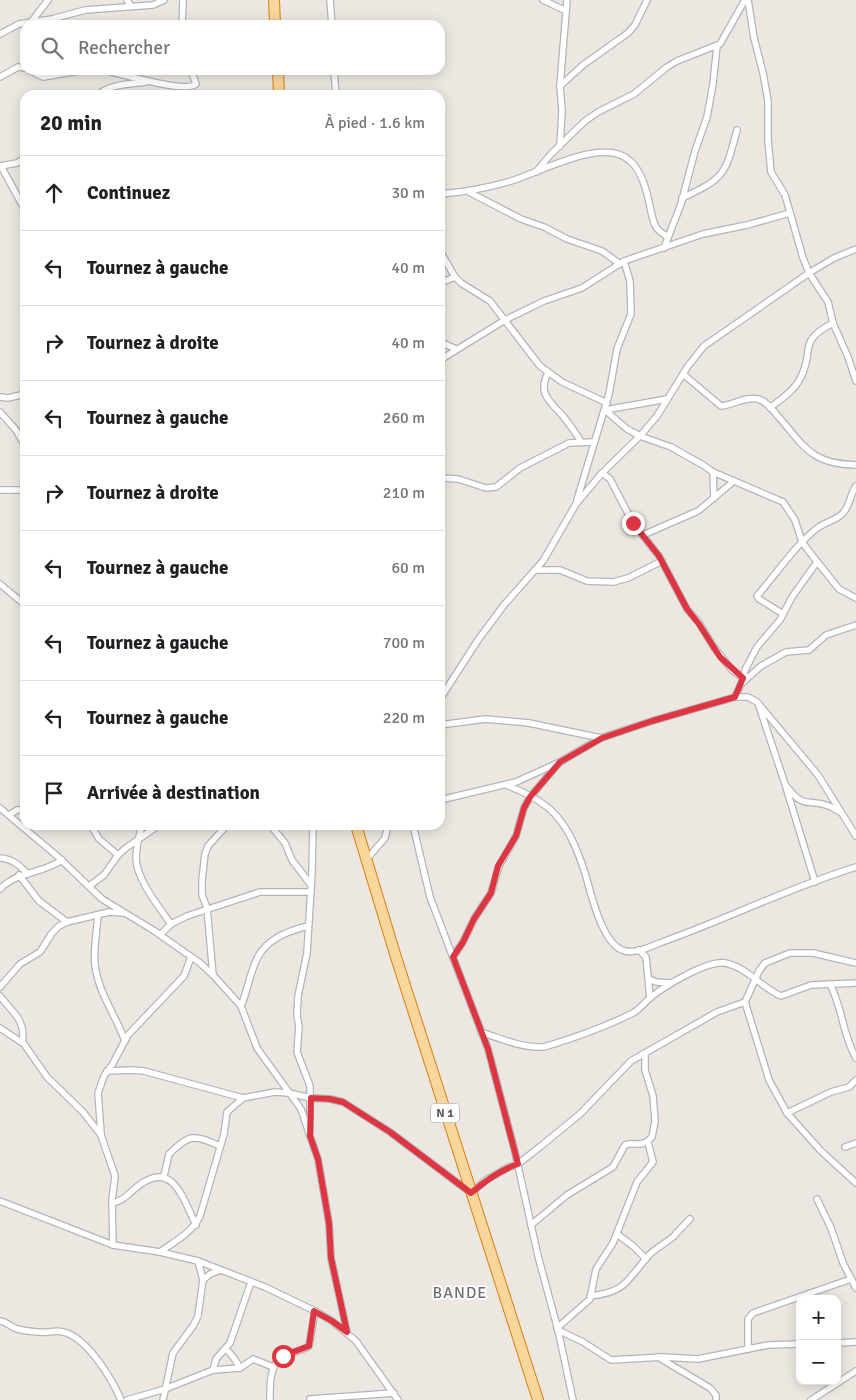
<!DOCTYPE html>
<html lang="fr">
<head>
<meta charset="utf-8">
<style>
  :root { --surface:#fff; --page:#f2f2f2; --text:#202124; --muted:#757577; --line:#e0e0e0 }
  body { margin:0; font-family:Signika,sans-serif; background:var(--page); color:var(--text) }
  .controls { position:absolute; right:15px; bottom:15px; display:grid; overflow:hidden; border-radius:10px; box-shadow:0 2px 12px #0003 }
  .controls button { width:45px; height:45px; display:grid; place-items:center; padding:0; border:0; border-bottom:1px solid var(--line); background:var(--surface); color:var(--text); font:25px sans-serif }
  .stop { position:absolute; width:15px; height:15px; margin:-11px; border:4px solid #dd3642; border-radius:50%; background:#fff }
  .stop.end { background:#dd3642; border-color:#fff; box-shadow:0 1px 5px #0008 }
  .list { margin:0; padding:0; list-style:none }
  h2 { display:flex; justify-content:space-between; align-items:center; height:65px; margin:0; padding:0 20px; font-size:21px }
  h2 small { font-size:16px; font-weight:400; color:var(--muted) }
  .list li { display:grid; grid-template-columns:32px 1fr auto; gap:15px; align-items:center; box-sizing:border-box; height:75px; padding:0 20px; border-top:1px solid var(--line) }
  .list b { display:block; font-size:19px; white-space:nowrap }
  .list em { font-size:16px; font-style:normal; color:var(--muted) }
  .icon { flex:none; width:28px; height:28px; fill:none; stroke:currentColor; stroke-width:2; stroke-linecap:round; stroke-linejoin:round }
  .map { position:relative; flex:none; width:856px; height:1400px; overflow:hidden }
  .search { position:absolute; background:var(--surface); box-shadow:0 2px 12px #0003; left:20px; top:20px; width:425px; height:55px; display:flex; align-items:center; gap:12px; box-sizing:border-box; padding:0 18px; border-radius:15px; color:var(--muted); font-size:19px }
  .panel { position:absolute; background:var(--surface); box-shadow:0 2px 12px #0003; left:20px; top:90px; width:425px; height:740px; border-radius:15px }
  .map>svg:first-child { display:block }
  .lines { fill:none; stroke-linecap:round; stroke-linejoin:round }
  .minor-casing { stroke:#b2b5b8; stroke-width:8 }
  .trunk-casing { stroke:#de7e0e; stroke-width:12 }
  .minor { stroke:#fff; stroke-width:5.5 }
  .trunk { stroke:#f8d69c; stroke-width:10 }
  .route { stroke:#dd3642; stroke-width:6 }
  .labels { text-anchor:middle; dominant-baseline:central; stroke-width:4; stroke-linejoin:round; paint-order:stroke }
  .shield { fill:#fff; stroke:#8c8e90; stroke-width:1 }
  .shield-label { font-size:12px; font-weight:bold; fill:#5a5e61 }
  .quarter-label { font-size:16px; letter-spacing:1px; fill:#6b7073; stroke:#fff }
</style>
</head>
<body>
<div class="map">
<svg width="856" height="1400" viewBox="0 0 856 1400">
  <rect width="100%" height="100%" fill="#ece8e1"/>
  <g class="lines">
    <g class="minor-casing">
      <g id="minor">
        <polyline points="127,0 131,6"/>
        <polyline points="330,0 332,25"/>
        <polyline points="543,0 566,11"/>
        <polyline points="748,0 754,38 763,73 768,101 768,140 771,172 785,195 803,258 809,273 828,302 833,323 848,357 856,381"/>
        <polyline points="32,21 48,0"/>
        <polyline points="182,25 183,0"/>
        <polyline points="0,34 19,24 52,19 85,10 153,5 164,0"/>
        <polyline points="29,70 43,77 84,70"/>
        <path d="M103 70C120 73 186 94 196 84L191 70"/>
        <polyline points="334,70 336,95"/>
        <polyline points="0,77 18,67 25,68"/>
        <polyline points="560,86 583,65 628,33 635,25 647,0"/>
        <path d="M98 95C109 84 131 84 146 82"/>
        <polyline points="560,146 562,110 560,86 567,0"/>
        <polyline points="0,166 17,163 25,158"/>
        <polyline points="1,166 25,210"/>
        <polyline points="536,172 551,154 585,121 598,112 634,94 667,67 677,61 720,44 745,0"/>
        <polyline points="469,192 521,219 544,227 567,239 602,251 620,264"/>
        <path d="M440 194C465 192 487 188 511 181 541 172 604 136 630 161 641 170 646 188 649 202 651 210 652 220 656 227 659 232 664 234 668 237"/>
        <path d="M682 198C725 178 725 175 737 130"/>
        <polyline points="664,248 681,204 695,151 707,117 713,84 717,46"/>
        <polyline points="440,251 455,277 461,283 490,301 540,366 562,382 607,403"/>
        <polyline points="440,283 455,277"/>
        <polyline points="440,342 456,349"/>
        <polyline points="440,360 505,320 544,301 582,288 624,261 703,234 747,225 790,213"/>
        <path d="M548 373C537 393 550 402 563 416 570 425 576 433 581 442"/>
        <path d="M683 374 721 406C733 405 746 396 758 399 766 401 771 408 776 414 804 445 809 464 856 465"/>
        <polyline points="0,397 8,398 25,394"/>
        <path d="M770 408C781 399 795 390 801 377 815 348 797 342 833 323"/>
        <polyline points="605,410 627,429 640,436 671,447 703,465 713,472 783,502 795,520 802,542 815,559 839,589 856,598"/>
        <polyline points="605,410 667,399"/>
        <polyline points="0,412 16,430 25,446"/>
        <polyline points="713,472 714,498"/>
        <polyline points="602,473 610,479 633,523 659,556 687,609 699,623 713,646 732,670 746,680"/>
        <polyline points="440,478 458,479 486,488 496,487 520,468 569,443 594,442"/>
        <polyline points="0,490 25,490"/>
        <polyline points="577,500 609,394 617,349 631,314 630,281 624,261"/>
        <polyline points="643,535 698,511 734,481"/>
        <polyline points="535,570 560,570 587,581 613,582 628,578 662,561"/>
        <polyline points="0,584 25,605"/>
        <path d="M783 614 759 599 757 596C777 573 793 548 816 529 824 522 836 521 843 513 850 506 850 494 856 486"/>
        <polyline points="742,680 746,668 757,647 780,620 792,597 817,562"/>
        <polyline points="735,697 741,684 761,666 786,652 809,650 826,635 856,625"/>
        <polyline points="440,699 478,640 504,605 543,561 576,504 602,473 640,436 657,416 688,366 704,346 809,273 834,258 856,249"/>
        <polyline points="759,706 785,784 815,882"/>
        <polyline points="440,725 485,719 529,723 601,738 652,721 735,697 748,697 757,702 818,775 856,836"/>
        <path d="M506 785C524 792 547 803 559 819 572 835 579 855 585 873 591 893 602 946 625 951 637 954 654 945 665 941 729 918 791 887 856 867"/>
        <path d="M787 787C805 810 807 798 829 806 832 807 836 810 840 812"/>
        <polyline points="440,800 516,782 560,762 601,738"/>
        <polyline points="0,808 56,855 102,899 153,930 200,963 213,975 241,1006 257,1048 301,1109 310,1136 318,1159 329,1223 331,1258 347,1332"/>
        <polyline points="9,815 17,810 25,809"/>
        <polyline points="91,825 99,839 118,855"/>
        <path d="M142 825C139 836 136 848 136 859 137 880 159 907 171 924"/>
        <polyline points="270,825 285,843 292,860 311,885"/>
        <polyline points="413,825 430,897 488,1049 514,1148 538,1256 558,1330 573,1400"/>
        <path d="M0 858C13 859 19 865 28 874"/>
        <polyline points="366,860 385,838 388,825"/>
        <polyline points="19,875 39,901 67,922"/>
        <polyline points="89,886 104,875 118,855 126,848 159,825"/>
        <path d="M0 889C17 871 42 874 62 860"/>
        <path d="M98 915C97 930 93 951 95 965 98 992 116 1016 125 1041"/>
        <polyline points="160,935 171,924 187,916 260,892 311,892"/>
        <polyline points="639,950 646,957 650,998"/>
        <polyline points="453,957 463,942 474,919 491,893 499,866 516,836 524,808 530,797 560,762"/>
        <polyline points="213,975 207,908 202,895 202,880 205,854 208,846 227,825"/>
        <polyline points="649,979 656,982 671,983"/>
        <path d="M830 984C843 1009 842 1034 856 1058"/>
        <polyline points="0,987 20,964 40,952 52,933 59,926 67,922 109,912 124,913"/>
        <path d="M0 996C11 1011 27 1021 22 1042"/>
        <polyline points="745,1002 769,1080 787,1113 821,1151 856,1183"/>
        <path d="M241 1006C248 990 250 970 259 955 269 938 291 930 308 926"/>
        <polyline points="0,1028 24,1044 47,1077 83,1112 101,1135 115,1176 112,1200 113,1245"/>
        <path d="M481 1032C502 1039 522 1048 544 1047 574 1038 605 1027 633 1013 640 1009 644 1003 650 998 664 986 708 960 725 963 747 967 762 988 781 996L811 985 856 983"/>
        <polyline points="107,1071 132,1070 144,1071 243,1098"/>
        <polyline points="787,1113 831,1092 849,1087 856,1080"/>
        <polyline points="310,1131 310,1086 297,1052 299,1026 297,1016 298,996 307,953 312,872 313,825"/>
        <polyline points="101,1133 98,1093 104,1076 112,1065 128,1035 184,976 191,957"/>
        <polyline points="845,1147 856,1143"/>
        <path d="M164 1176 169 1154C191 1133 194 1135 220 1146"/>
        <polyline points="817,1199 831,1228 843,1263 856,1288"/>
        <polyline points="0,1201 113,1245 160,1252 198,1261 265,1287 315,1311 332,1321 356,1341 398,1400"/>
        <path d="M112 1203C124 1201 129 1193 138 1186 173 1159 183 1199 196 1225"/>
        <path d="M531 1225 567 1195 613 1167 625 1145C637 1141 641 1149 652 1137L655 1121 653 1096 645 1070V1054"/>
        <polyline points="617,1234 633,1246 646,1259"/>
        <path d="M160 1252C175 1241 192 1233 200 1216L224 1134 227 1112 243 1098 275 1092 289 1093 311 1098 330 1099 343 1102 390 1132 471 1193 486 1180 507 1168 518 1164 541 1146 580 1114 631 1061 717 1012 745 1002 759 971 765 963 790 953H813L856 963"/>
        <polyline points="203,1280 210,1274 221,1270"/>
        <path d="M590 1296C627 1292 627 1280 649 1255 656 1248 666 1243 674 1236 679 1230 685 1224 690 1219"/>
        <path d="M0 1321C7 1322 11 1327 17 1329 27 1331 38 1333 48 1332 53 1332 58 1330 63 1332 87 1337 112 1379 121 1400"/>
        <polyline points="557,1328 590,1299 596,1269 613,1243 637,1182 653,1162 648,1142"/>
        <polyline points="558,1330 583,1342 611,1360 663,1357 698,1359 768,1345 800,1344"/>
        <polyline points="837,1343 856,1342"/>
        <polyline points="226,1349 234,1358 240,1368"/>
        <polyline points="748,1349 748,1319 753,1313 851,1279"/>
        <polyline points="658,1357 710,1388 716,1395 716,1400"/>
        <polyline points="213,1370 216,1359 230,1343 251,1282"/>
        <polyline points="310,1399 394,1393"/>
        <polyline points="127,1400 165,1389 213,1370 240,1368 253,1359 273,1367"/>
        <polyline points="163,1400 173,1353 193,1326 198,1316 203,1280 198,1261"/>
        <path d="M270 1400C270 1386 269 1364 283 1357 291 1352 301 1351 309 1346L315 1311"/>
        <polyline points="811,1400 856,1371"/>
      </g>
    </g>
    <g class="trunk-casing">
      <g id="trunk">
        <polyline points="274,0 275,25"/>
        <polyline points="278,70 279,95"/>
        <polyline points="356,825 395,954 538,1400"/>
      </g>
    </g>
    <use href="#minor" class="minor"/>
    <use href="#trunk" class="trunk"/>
  </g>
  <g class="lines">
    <path class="route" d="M283 1356 309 1346 314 1311 332 1321 347 1332 331 1258 329 1223 318 1159 310 1136 311 1098 330 1099 343 1102 390 1132 471 1193C485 1181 500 1170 518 1164L488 1049 453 957 463 942 474 919 491 893 498 866 516 836 524 808 530 797 560 762 602 738 652 721 735 697 743 678 720 657 699 624 687 609 659 556 633 523"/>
  </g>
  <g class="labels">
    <rect class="shield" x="431" y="1103.5" width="28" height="19" rx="4"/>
    <g class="shield-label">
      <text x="445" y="1113">N 1</text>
    </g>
    <g class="quarter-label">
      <text x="460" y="1293">BANDE</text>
    </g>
  </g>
</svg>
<div class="controls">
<button>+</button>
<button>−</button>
</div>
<div class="stop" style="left:283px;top:1356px"></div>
<div class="stop end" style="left:633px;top:523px"></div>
<div class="search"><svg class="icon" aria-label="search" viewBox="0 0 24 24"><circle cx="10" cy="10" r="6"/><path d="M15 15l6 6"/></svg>Rechercher</div>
<section class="panel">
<h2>20 min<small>À pied · 1.6 km</small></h2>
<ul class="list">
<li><svg class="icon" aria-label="ahead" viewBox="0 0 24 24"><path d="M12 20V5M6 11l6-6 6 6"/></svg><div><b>Continuez</b></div><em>30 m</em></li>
<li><svg class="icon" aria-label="left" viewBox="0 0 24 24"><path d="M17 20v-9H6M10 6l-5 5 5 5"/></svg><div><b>Tournez à gauche</b></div><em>40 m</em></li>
<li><svg class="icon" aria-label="right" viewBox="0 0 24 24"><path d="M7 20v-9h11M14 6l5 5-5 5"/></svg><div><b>Tournez à droite</b></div><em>40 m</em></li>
<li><svg class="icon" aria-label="left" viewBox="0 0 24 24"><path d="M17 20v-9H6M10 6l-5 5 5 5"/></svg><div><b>Tournez à gauche</b></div><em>260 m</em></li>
<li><svg class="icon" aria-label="right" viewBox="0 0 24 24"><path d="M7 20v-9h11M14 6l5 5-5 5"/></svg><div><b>Tournez à droite</b></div><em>210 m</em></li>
<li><svg class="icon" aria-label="left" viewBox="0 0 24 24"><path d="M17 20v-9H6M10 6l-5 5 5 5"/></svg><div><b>Tournez à gauche</b></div><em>60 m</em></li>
<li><svg class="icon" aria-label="left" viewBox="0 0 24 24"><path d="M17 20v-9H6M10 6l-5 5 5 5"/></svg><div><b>Tournez à gauche</b></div><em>700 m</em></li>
<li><svg class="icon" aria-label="left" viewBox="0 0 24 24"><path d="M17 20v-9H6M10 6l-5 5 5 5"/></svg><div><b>Tournez à gauche</b></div><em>220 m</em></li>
<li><svg class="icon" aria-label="arrive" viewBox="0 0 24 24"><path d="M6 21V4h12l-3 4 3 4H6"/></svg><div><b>Arrivée à destination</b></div></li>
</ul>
</section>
</div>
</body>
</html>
